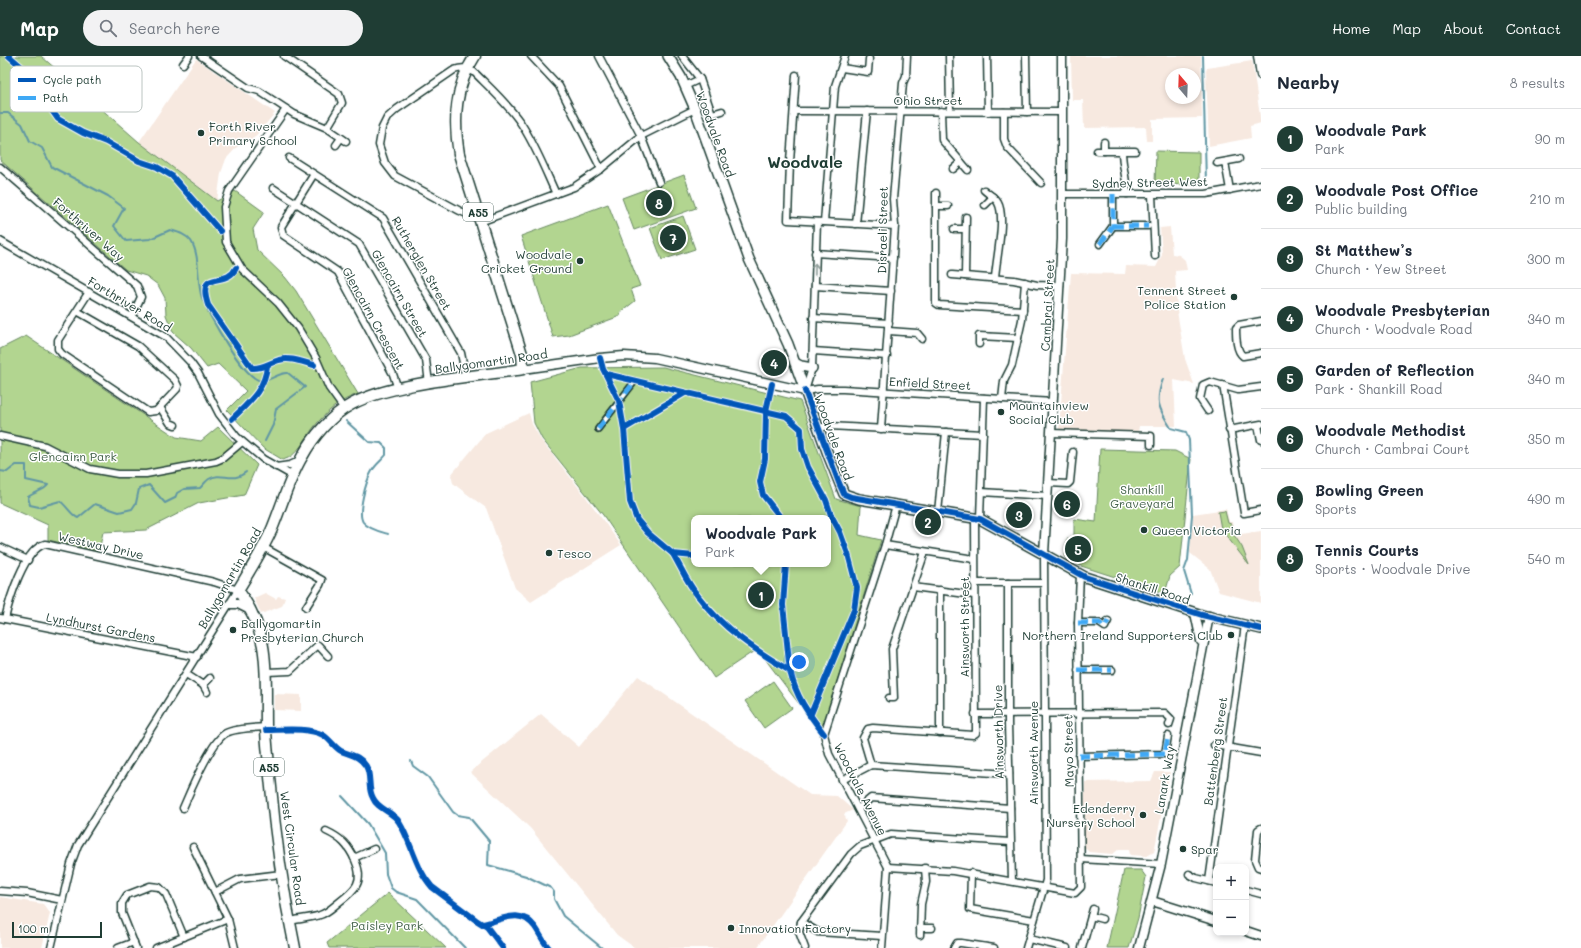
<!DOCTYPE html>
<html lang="en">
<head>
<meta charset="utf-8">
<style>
  :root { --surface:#fff; --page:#f2f2f3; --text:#1f2937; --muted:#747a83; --line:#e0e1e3; --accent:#1f3d34 }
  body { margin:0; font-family:Mali,sans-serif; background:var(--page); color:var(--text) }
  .controls { position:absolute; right:12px; bottom:12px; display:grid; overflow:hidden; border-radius:8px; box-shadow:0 2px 6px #0003 }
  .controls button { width:36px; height:36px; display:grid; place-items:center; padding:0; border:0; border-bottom:1px solid var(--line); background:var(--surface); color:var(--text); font:20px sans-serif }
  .compass { position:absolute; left:1165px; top:12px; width:36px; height:36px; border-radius:50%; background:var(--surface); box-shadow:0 2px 6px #0003; rotate:341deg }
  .scale { position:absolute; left:12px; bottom:10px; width:90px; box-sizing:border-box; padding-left:4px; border:2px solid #1f3d34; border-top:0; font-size:11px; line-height:14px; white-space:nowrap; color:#1f3d34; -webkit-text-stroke:3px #fff; paint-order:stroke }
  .you { position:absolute; left:799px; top:606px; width:14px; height:14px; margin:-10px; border:3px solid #fff; border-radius:50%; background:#1a73e8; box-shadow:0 0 0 6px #1a73e833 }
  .badge { display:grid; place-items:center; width:26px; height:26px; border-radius:50%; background:var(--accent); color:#fff; font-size:13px; font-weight:700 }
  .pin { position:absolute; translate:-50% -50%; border:2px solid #fff; box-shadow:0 1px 4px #0006 }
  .popup { position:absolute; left:691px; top:459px; width:140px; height:52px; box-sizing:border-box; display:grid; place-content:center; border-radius:8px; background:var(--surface); filter:drop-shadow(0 1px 3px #0005); font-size:13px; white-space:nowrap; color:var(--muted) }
  .popup b { font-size:15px; color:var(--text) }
  .popup::after { content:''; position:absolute; left:50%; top:100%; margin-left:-8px; border:8px solid transparent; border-top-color:var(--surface) }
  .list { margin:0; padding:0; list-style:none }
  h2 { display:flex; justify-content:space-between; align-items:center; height:52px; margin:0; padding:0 16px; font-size:17px }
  h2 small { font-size:13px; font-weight:400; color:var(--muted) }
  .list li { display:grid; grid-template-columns:26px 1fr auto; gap:12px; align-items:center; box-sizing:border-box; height:60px; padding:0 16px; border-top:1px solid var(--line) }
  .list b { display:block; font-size:15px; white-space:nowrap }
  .list p { margin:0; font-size:13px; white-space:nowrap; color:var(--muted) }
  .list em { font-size:13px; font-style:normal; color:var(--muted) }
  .icon { flex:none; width:22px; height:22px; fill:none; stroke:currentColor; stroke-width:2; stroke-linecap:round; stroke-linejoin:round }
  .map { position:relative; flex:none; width:1261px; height:892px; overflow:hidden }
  header { display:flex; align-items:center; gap:24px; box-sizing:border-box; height:56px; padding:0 20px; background:var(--accent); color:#fff }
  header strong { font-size:19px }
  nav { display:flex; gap:22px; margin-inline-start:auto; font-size:14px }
  .search { width:280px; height:36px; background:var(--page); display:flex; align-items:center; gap:10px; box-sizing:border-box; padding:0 14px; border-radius:22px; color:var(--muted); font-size:15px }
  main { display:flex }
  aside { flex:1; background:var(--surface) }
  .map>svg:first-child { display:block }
  .built { fill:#f7e9e0; fill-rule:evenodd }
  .green { fill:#b2d590; stroke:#688962; fill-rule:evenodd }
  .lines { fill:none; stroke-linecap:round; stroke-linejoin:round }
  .stream { stroke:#6197a4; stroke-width:2 }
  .pedestrian-casing { stroke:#1f3d34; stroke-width:8 }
  .minor-casing { stroke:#1f3d34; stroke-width:9 }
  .tertiary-casing { stroke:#1f3d34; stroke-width:11 }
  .secondary-casing { stroke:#1f3d34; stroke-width:12 }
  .trunk-casing { stroke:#1f3d34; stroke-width:13 }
  .pedestrian { stroke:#fff; stroke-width:4.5 }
  .minor { stroke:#fff; stroke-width:6 }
  .tertiary { stroke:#fff; stroke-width:8 }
  .secondary { stroke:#fff; stroke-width:9 }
  .trunk { stroke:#fff; stroke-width:10 }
  .quiet { stroke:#3fa9f5; stroke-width:5; stroke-dasharray:10 5; stroke-linecap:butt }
  .cycleway-casing { stroke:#fff; stroke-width:8 }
  .cycleway { stroke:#0057b8; stroke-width:6 }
  .oneway { stroke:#8f9e9a }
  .poi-dot { fill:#1f3d34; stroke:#fff; stroke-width:1.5 }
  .labels { text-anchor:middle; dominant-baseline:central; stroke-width:3; stroke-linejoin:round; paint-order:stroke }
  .shield { fill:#fff; stroke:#627771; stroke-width:1 }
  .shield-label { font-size:11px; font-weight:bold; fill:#1f3d34 }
  .street-label { font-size:12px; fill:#1f3d34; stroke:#fff }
  .poi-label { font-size:12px; fill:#1f3d34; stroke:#fff; text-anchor:start }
  .park-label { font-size:12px; fill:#44634b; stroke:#fff }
  .district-label { font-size:16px; font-weight:bold; fill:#1f3d34; stroke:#fff }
  .key { fill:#fff; stroke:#bcc5c2; stroke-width:1 }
  .key-label { font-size:11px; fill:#1f3d34 }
</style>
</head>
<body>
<header>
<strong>Map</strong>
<div class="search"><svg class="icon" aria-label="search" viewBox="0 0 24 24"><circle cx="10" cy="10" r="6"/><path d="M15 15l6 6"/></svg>Search here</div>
<nav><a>Home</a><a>Map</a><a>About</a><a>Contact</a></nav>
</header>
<main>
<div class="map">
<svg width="1261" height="892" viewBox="0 0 1261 892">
  <rect width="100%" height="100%" fill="#fff"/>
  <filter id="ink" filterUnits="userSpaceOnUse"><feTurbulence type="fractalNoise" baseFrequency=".025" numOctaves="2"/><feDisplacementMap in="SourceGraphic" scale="8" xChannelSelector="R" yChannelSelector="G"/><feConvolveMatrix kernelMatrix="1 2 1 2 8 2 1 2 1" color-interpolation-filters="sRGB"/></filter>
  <g filter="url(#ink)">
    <g class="built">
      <path d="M1071 0H1201L1202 62 1152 63V85H1147L1146 71 1084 72 1083 44H1072ZM1171 18H1195V42H1171Z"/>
      <polygon points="196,3 275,57 253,83 237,91 226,103 221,117 217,145 139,86"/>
      <polygon points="1252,5 1261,67 1250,70 1251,82 1209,90 1206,15 1207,12"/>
      <polygon points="1170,171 1172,198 1179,199 1185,204 1187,214 1175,215 1177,255 1185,303 1194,328 1174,324 1176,370 1139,370 1138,376 1059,373 1071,217 1125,218 1126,210 1156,211 1162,199 1160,172"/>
      <polygon points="529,357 532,368 541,384 586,441 621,489 531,546 515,532 486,452 459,432 453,427 451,419 486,377"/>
      <polygon points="1226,453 1229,466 1232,466 1235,479 1261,475 1261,547 1219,536 1210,513 1190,497 1193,458"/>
      <polygon points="265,537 276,543 278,540 285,542 282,550 261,558 254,542"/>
      <polygon points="638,620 810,739 837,740 853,754 844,758 847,765 757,892 635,892 617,879 530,772 470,716 541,658 579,691"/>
      <polygon points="274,638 301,639 301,655 274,654"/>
      <polygon points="1155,716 1170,716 1154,796 1147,800 1130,799 1129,793 1119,793 1113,798 1089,796 1085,792 1085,726 1151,725"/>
      <polygon points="0,841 43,848 50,857 42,892 0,892"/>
    </g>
    <g class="green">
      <path d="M0 0H41L139 86 217 145 235 135 264 156 253 173 257 194 285 221 296 235 358 338C340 344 326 356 314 371 305 382 298 400 283 404L263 392 227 354 246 335 218 308 207 312 191 292 173 276 166 259 165 242 158 229 146 220 126 214 0 104Z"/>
      <polygon points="1156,95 1199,96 1199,129 1155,128"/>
      <polygon points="684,119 696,152 634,174 622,142"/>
      <polygon points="608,148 640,230 631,233 635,245 621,256 620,260 569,279 553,281 521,180"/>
      <polygon points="683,160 695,193 662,204 650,172"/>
      <polygon points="26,280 176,381 201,385 218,371 257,409 244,439 199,447 146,474 103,476 99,495 48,484 48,469 0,447 0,293"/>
      <path d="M663 311 800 345 836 443 861 450 859 479 881 484 821 677 759 595 751 597 714 622 603 459 542 383 534 367 530 326 582 312ZM694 462H828V508H694Z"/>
      <polygon points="1100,393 1175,395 1191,403 1180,511 1170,520 1165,537 1081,510 1065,501 1067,483 1074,484 1074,463 1096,466"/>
      <polygon points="1225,455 1228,467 1231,468 1232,476 1242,491 1249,509 1221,473 1218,456"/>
      <polygon points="773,625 792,652 764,672 745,645"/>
      <polygon points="1124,814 1141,814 1146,821 1138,862 1129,892 1107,892"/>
      <polygon points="388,837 446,892 329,892 327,887"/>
    </g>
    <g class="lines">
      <g class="stream">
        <polyline points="1203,0 1206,128"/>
        <path d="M0 57H8L22 68 30 85 42 92 52 111 108 140 124 152 114 170 126 185 150 183 170 174C177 176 186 178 191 185 201 201 196 224 202 242 208 258 244 324 262 325 271 325 279 316 288 317L305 331 276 353 273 369 265 385"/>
        <path d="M1163 323C1155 345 1158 352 1171 372L1186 376 1189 384 1192 459 1188 504 1184 515 1191 538"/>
        <path d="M346 365 369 386 381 387 386 392V399C382 404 375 409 372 415 366 425 357 457 363 466 368 473 381 476 388 478"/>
        <path d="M0 415 7 416 16 409H26V424L48 429C44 435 34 436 28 441L30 449 39 451 60 445C67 450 71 459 78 462L95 448 119 456 132 453 136 447 139 433 149 429 165 447 175 442 177 437 184 433 200 432C203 429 206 425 209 423 222 415 232 428 246 416"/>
        <polyline points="411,705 413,710 428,721 453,756 457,759 469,761 489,785 488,809 526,820 551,832 554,836 554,843 563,860 602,892"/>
        <polyline points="342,740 368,768 385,797 386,818 391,832 396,836 417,843 465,892"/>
      </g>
      <g class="pedestrian-casing">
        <polyline id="pedestrian" points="598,373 635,325"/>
      </g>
      <g class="minor-casing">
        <g id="minor">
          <polyline points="201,0 248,32 259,35 294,58 327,72 346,85"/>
          <polyline points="284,0 339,38 342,47 327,72"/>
          <polyline points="531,0 559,30 601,113"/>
          <polyline points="599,0 641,80 659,126"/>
          <polyline points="682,0 700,23 712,58 722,55"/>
          <polyline points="949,0 950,55"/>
          <polyline points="987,0 988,56"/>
          <polyline points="1026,0 1027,56"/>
          <polyline points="183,8 189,0"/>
          <polyline points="842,12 868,16 869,3"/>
          <polyline points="796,19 790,106 788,164 895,170"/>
          <polyline points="685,30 700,23"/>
          <polyline points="286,53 229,135 224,151 226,186 242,213 278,247 298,272 316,302 329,332 344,353"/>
          <polyline points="794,55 1062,56"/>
          <polyline points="941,55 942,84 968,114"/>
          <polyline points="1004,56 1004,83 1007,91 1041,127"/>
          <polyline points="1104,86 1104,95"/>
          <polyline points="336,89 341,82"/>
          <polyline points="1097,95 1135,95"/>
          <path d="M1122 95C1122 110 1127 124 1127 138"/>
          <polyline points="289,102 383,162 461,297 466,322"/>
          <polyline points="1225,106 1230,134"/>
          <polyline points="1217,107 1239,103"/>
          <polyline points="0,111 137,230 141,241 132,260"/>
          <polyline points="953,113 961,106"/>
          <polyline points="314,118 281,171 283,179 338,216 393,318 398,333"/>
          <polyline points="273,132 359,188 426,304 429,327"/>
          <path d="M984 134C988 138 995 141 998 147 1006 161 996 204 995 222"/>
          <polyline points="936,137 936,247 939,249 1023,254"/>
          <polyline points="1063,138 1206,138 1261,128"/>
          <polyline points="1152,139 1155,200"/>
          <polyline points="985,149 993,141"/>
          <polyline points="936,150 948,150"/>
          <path d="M478 157 469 159 460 155 395 120 385 107 379 89 382 72 387 62 397 53 454 14C463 11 466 12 474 16 490 32 507 47 520 66 535 88 545 114 556 138"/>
          <polyline points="480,166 574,131 601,113 641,80 695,53"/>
          <polyline points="824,166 835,30 845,0"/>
          <polyline points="856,168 867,55"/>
          <polyline points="1113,170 1148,170"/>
          <polyline points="954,173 965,173"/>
          <polyline points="0,185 166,281 190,306 198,317 219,358 237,381 263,403 293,420"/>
          <polyline points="1100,188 1113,170 1113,138"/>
          <polyline points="815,197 893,202"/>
          <polyline points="952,219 1014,224 1037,229 1060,230"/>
          <polyline points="965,220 966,161"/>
          <polyline points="815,230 891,235"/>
          <polyline points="77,255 138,290 175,324 178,330 177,333 156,355 148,356 62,298 58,293 58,284 89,236"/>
          <polyline points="813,262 889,267"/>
          <path d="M1261 265 1239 269 1236 272C1236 281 1236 295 1243 300L1261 297"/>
          <polyline points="889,275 917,277 922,283"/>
          <polyline points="979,288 979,280 1018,282"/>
          <polyline points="813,295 887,300"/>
          <polyline points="1223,329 1244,457 1261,454"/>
          <polyline points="805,335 818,333 843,333 1053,346"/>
          <polyline points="805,335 812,312 817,166"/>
          <polyline points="1002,343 1004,325 1012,309 1022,264 1025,226"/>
          <polyline points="160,351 170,367 175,369"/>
          <polyline points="1208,355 1200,343 1203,329 1210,326 1238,334 1261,331"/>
          <polyline points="1258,369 1261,384"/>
          <polyline points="818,372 829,370 983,378"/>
          <polyline points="881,373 895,170 893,143 903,27 906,20 907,0"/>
          <polyline points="1229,374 1261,368"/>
          <polyline points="1051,377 1151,380 1151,389"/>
          <polyline points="0,380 45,390 90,413 118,418 146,418 216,405 223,402 242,386"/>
          <polyline points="276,411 290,409 299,405"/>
          <polyline points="1048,427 1068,428 1070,426 1073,396"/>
          <polyline points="981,436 1048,440"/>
          <polyline points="938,456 946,376"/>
          <polyline points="980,463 984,342"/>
          <polyline points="885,489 974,503"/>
          <polyline points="0,491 28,504"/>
          <polyline points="263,491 322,524 320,529 306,551"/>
          <polyline points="974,527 1043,527"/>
          <polyline points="1008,527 1008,667 1012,825"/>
          <polyline points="913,531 974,539"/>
          <polyline points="0,562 197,601"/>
          <path d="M5 563C9 545 24 493 45 488L214 526 238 534 78 789 71 808 51 892"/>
          <polyline points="1078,567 1099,567 1105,571 1108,565"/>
          <polyline points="1078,614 1112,614"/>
          <polyline points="267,616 290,615 318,589 328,600"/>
          <polyline points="186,618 203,629"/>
          <polyline points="207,636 203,629 210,622"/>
          <polyline points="889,642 894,642 892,593 925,496"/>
          <polyline points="975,658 1165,657 1171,663 1169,669"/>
          <polyline points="940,677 940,534"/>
          <polyline points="1214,689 1261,697"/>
          <polyline points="1079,700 1165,698 1168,680"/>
          <polyline points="871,709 863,682 868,673 873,672 973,679 976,677 975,462"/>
          <polyline points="842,724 871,709 1009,718"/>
          <path d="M183 752C190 736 211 685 226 677 236 672 254 672 266 671"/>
          <polyline points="858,753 871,742 1010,752"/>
          <polyline points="1261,772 1258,774 1255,804 1258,811 1261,812"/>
          <polyline points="193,791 228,863 235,892"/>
          <polyline points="354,802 374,793"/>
          <polyline points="1081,803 1161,808"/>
          <polyline points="888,811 953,815 1075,837 1081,831 1078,567 1080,518"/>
          <polyline points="971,817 970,853 1034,864"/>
          <polyline points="1189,818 1196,822 1216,827"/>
          <polyline points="1209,825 1245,569"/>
          <polyline points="1246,834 1261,838"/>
          <polyline points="0,835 27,837 62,844"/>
          <polyline points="215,836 240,823 281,818"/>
          <polyline points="1091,860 1102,863"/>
          <path d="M290 865C299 863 311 862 320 859 327 857 333 851 338 847 355 834 365 826 355 804 348 789 341 782 326 775"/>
          <polyline points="801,866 818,876 882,880"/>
          <polyline points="920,872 932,872"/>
          <polyline points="920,879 921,848 926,826 925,812"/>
          <polyline points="1029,883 1067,892"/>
          <polyline points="118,892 134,886"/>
          <polyline points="136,892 122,857 122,847 127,839 150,830 159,831 166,838 184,881"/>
          <polyline points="156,892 228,863"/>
          <polyline points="805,892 799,876 801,866 851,798 860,790 891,778 1010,786"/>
          <polyline points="882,892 888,811 829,698 824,678 885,489 896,449"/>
          <polyline points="954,892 957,887 961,887 994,892"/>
          <polyline points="1026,892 1046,824 1044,498"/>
          <polyline points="1082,892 1093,853"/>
        </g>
      </g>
      <g class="tertiary-casing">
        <g id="tertiary">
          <polyline points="1258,0 1261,19"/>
          <polyline points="523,313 600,302 624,300 655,302 805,335"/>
          <polyline points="1044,498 1062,183 1062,0"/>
          <polyline points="230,548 238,548 250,554"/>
          <polyline points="1195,557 1201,585"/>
          <polyline points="1152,845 1216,865"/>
          <polyline points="1246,875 1261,880"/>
          <polyline points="1139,892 1161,808 1209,560"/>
        </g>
      </g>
      <g class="secondary-casing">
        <g id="secondary">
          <polyline points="668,0 681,21 695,53 749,203 788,288 829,401 844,438 859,443 980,463 1085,521 1202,559 1261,573"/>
          <polyline points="795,307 801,310 812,312"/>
        </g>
      </g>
      <g class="trunk-casing">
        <path id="trunk" d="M295 892C283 836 275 779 270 721 269 704 266 687 266 670 265 616 272 581 238 534 250 514 263 494 272 473 282 449 289 423 302 401 313 381 331 359 352 348 394 326 474 321 523 313L522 298 459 98C453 63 455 30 475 0"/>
      </g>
      <use href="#pedestrian" class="pedestrian"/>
      <use href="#minor" class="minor"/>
      <use href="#tertiary" class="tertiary"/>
      <use href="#secondary" class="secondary"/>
      <use href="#trunk" class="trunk"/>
      <g class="quiet">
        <polyline points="1113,170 1148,170"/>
        <polyline points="1100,188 1113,170 1113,138"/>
        <polyline points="598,373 635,325"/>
        <polyline points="1078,567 1099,567 1105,571 1108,565"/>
        <polyline points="1078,614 1112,614"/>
        <polyline points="1079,700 1165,698 1168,680"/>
      </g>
      <g class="cycleway-casing">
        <g id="cycleway">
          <polyline points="9,0 32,20 41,39 58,63 83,77 106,86 139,105 157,111 172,120 220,175"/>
          <path d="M236 212C226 233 196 211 208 249L252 312C262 313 269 307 279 304 291 301 302 306 314 309"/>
          <polyline points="600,302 603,313 619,345 624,373 630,446 637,464 648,477 673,498 694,500"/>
          <polyline points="606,318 786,360 801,373 802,393 808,411 826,444 831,459 840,476 848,498 857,532 854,554 810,660"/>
          <polyline points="772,328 766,355 765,403 760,426 763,439 781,462"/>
          <polyline points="805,335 839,427 844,438 851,441 980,463 1085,521 1202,559 1261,573"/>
          <path d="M232 363C248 347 265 334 267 310"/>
          <polyline points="624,373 685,337"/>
          <path d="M673 498C681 512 688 528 698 540 723 573 755 594 790 615 796 641 808 657 824 678"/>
          <polyline points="786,508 783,549 790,615"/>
          <path d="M266 674C284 674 307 671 323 679 330 683 334 691 341 695 351 699 360 700 366 710 372 720 367 732 373 742 378 754 393 755 399 766 412 787 415 812 432 831L476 864 487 871 503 892"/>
          <path d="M483 868C502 864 520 851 535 871 540 878 543 886 549 892"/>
        </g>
      </g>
      <use href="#cycleway" class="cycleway"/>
    </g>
    <defs><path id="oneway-shaft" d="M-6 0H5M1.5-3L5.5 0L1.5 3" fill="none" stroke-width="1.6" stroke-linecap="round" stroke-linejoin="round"/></defs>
    <use class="oneway" href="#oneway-shaft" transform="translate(815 213) rotate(-89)"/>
  </g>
  <g class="poi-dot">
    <circle cx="201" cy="77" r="4"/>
    <circle cx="580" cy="205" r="4"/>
    <circle cx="1234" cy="241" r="4"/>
    <circle cx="1001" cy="356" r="4"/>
    <circle cx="1144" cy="474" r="4"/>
    <circle cx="549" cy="497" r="4"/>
    <circle cx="233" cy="574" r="4"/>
    <circle cx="1231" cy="579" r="4"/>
    <circle cx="1143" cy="759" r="4"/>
    <circle cx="1183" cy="793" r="4"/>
    <circle cx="731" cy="872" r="4"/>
  </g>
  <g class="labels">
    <g class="shield">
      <rect x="463" y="147" width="30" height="18" rx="3"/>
      <rect x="254" y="702" width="30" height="18" rx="3"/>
    </g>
    <g class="shield-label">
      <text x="478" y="156">A55</text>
      <text x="269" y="711">A55</text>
    </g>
    <g class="street-label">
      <text x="928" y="44">Ohio Street</text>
      <text transform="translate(716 78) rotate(70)">Woodvale Road</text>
      <text transform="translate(1150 126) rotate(-1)">Sydney Street West</text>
      <text transform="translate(89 173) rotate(41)">Forthriver Way</text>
      <text transform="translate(882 174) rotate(-89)">Disraeli Street</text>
      <text transform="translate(422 207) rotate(60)">Rutherglen Street</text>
      <text transform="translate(400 237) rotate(60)">Glencairn Street</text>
      <text transform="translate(130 248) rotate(31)">Forthriver Road</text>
      <text transform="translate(1047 249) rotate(-87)">Cambrai Street</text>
      <text transform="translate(374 262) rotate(61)">Glencairn Crescent</text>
      <text transform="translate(491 305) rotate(-8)">Ballygomartin Road</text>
      <text transform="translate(930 327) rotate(3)">Enfield Street</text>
      <text transform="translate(834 381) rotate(70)">Woodvale Road</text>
      <text transform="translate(101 489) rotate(13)">Westway Drive</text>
      <text transform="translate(229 522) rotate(-60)">Ballygomartin Road</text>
      <text transform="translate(1153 532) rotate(18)">Shankill Road</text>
      <text transform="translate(101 571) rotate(11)">Lyndhurst Gardens</text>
      <text transform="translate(964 571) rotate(-90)">Ainsworth Street</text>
      <text transform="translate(998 676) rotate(-91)">Ainsworth Drive</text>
      <text transform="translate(1068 695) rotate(-91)">Mayo Street</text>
      <text transform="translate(1215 695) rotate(-82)">Battenberg Street</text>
      <text transform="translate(1033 697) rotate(-90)">Ainsworth Avenue</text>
      <text transform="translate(1164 724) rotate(-80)">Lanark Way</text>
      <text transform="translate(861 733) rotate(63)">Woodvale Avenue</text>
      <text transform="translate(293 792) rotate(82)">West Circular Road</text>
    </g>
    <g class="poi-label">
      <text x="209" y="70">Forth River<tspan x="209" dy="14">Primary School</tspan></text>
      <text x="572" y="198" text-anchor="end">Woodvale<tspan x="572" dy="14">Cricket Ground</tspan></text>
      <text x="1226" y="234" text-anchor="end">Tennent Street<tspan x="1226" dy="14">Police Station</tspan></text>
      <text x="1009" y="349">Mountainview<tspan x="1009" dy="14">Social Club</tspan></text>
      <text x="1152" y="474">Queen Victoria</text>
      <text x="557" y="497">Tesco</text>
      <text x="241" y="567">Ballygomartin<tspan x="241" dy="14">Presbyterian Church</tspan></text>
      <text x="1223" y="579" text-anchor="end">Northern Ireland Supporters Club</text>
      <text x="1135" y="752" text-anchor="end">Edenderry<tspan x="1135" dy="14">Nursery School</tspan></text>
      <text x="1191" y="793">Spar</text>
      <text x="739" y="872">Innovation Factory</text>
    </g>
    <g class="park-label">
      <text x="73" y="400">Glencairn Park</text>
      <text x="1142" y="433">Shankill<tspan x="1142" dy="14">Graveyard</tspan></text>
      <text x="387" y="869">Paisley Park</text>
    </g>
    <g class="district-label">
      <text x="805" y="105">Woodvale</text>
    </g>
  </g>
  <rect x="10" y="10" width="132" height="46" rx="6" class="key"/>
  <rect x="18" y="22" width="18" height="4" fill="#0057b8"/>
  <rect x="18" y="40" width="18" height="4" fill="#3fa9f5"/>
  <g class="key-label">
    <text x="43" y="28">Cycle path</text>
    <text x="43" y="46">Path</text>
  </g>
</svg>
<div class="controls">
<button>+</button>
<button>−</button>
</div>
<svg class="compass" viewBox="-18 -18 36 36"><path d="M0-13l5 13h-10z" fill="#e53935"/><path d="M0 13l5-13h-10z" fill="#747a83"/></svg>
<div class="scale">100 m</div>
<div class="you"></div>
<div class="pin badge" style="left:761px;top:539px">1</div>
<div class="popup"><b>Woodvale Park</b>Park</div>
<div class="pin badge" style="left:928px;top:466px">2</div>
<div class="pin badge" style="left:1019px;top:459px">3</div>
<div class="pin badge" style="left:774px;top:307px">4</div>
<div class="pin badge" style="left:1078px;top:493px">5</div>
<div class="pin badge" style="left:1067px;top:448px">6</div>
<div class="pin badge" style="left:673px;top:182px">7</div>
<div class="pin badge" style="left:659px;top:147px">8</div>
</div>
<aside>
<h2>Nearby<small>8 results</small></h2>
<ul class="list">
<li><span class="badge">1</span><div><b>Woodvale Park</b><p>Park</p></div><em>90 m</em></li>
<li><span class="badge">2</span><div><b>Woodvale Post Office</b><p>Public building</p></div><em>210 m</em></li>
<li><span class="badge">3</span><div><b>St Matthew’s</b><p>Church · Yew Street</p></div><em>300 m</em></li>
<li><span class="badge">4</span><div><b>Woodvale Presbyterian</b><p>Church · Woodvale Road</p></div><em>340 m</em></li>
<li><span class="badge">5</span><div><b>Garden of Reflection</b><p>Park · Shankill Road</p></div><em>340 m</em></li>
<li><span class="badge">6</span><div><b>Woodvale Methodist</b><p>Church · Cambrai Court</p></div><em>350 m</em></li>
<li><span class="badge">7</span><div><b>Bowling Green</b><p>Sports</p></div><em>490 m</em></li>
<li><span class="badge">8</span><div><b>Tennis Courts</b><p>Sports · Woodvale Drive</p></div><em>540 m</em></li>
</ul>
</aside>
</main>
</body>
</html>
